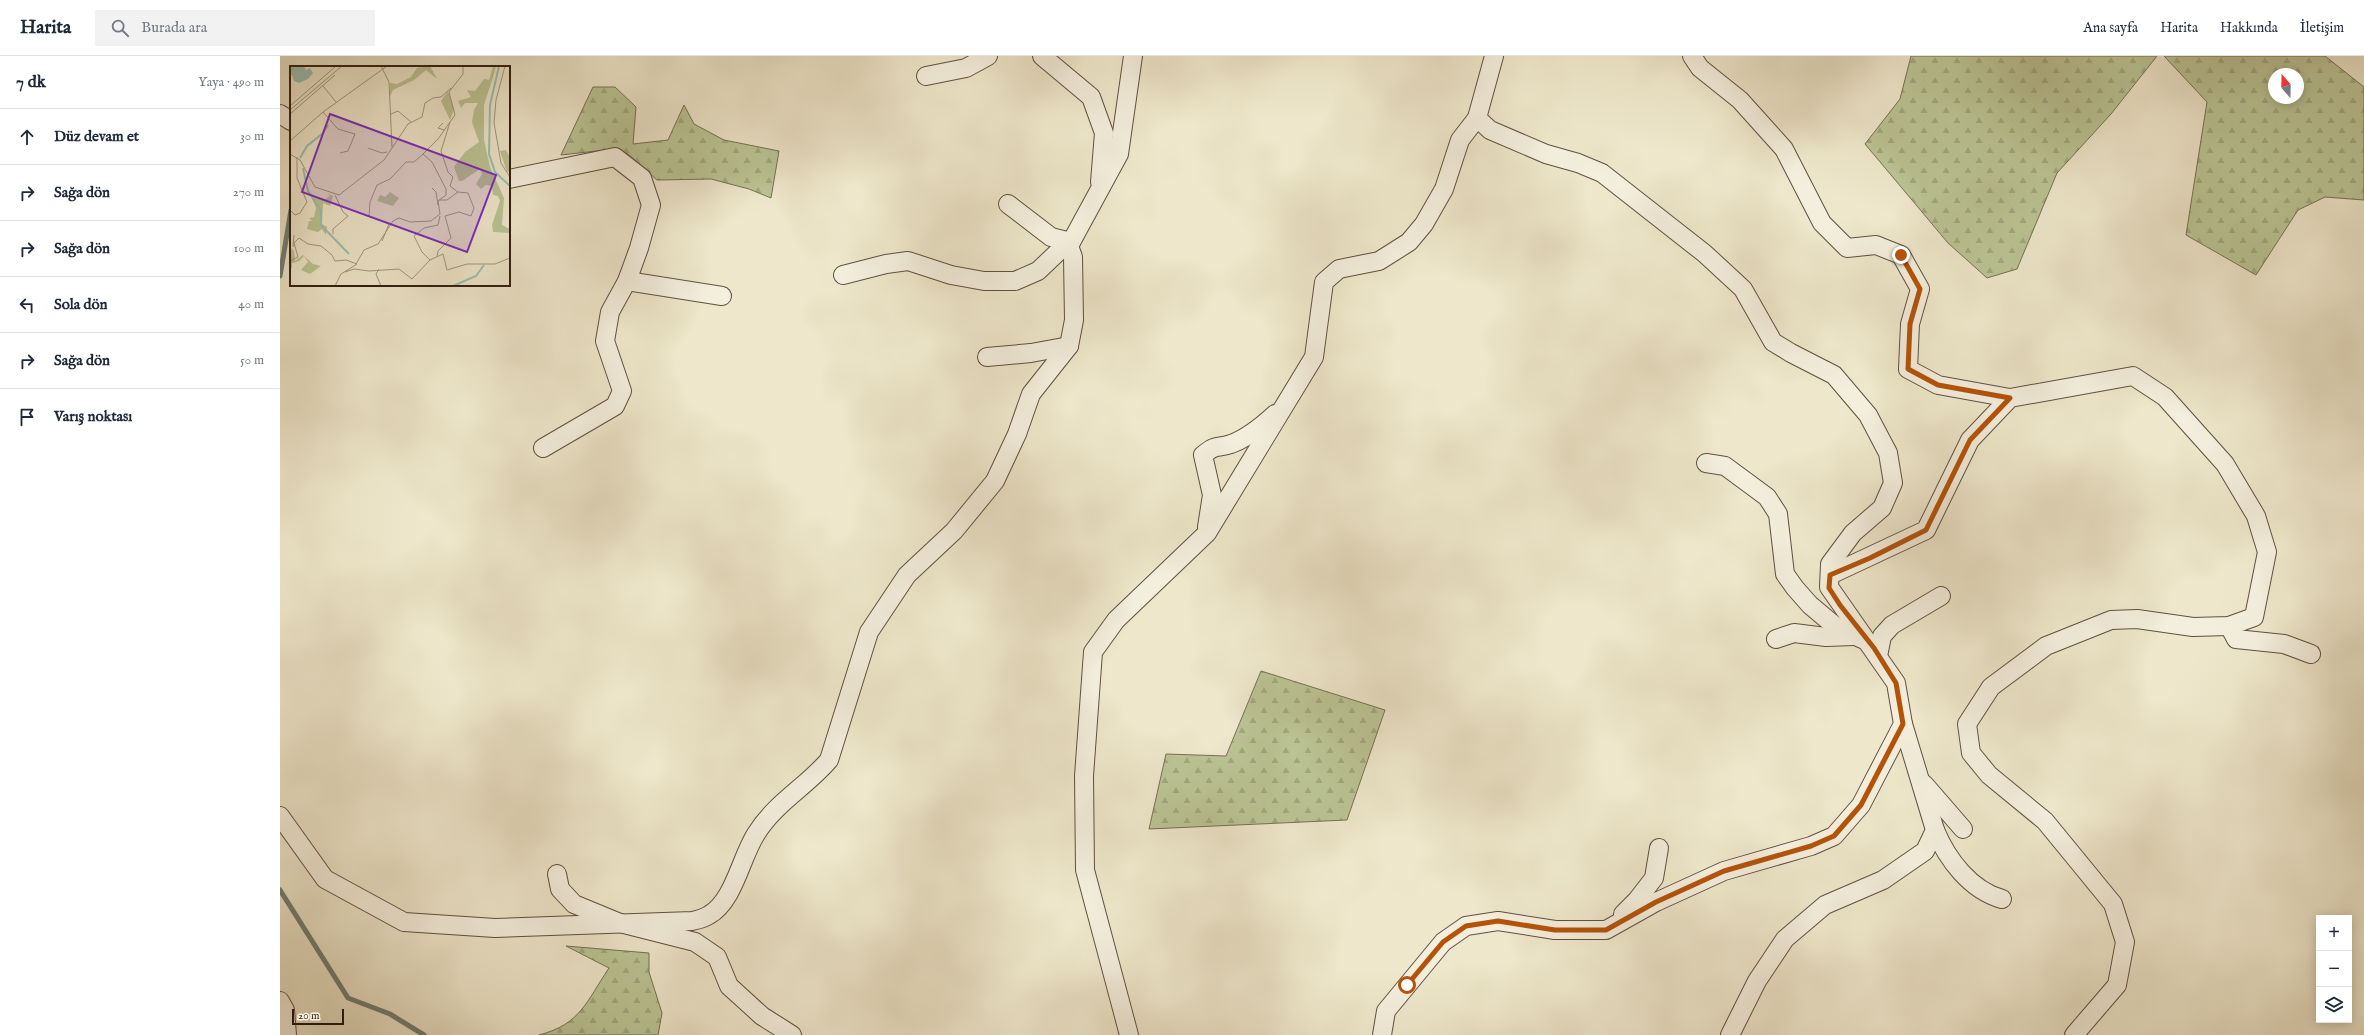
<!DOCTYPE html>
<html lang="tr">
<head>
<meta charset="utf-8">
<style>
  :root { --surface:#fff; --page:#f2f2f3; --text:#1f2937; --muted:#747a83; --line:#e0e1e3 }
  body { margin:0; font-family:"IM FELL English",serif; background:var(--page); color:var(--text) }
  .controls { position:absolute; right:12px; bottom:12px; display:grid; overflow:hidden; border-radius:0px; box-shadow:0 2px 10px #0003 }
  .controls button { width:36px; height:36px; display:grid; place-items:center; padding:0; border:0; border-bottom:1px solid var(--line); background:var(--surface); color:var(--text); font:20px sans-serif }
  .compass { position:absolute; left:1988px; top:12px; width:36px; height:36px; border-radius:50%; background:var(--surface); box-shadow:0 2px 10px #0003; rotate:340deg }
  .scale { position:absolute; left:12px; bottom:10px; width:52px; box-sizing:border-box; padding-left:4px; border:2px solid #311e11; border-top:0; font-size:11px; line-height:14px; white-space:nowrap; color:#311e11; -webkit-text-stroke:3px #f4efdd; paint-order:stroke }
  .stop { position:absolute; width:12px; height:12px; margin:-9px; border:3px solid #b45309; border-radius:50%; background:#fff }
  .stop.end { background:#b45309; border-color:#fff; box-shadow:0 1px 4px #0008 }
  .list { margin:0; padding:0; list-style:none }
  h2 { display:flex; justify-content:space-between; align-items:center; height:52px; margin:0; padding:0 16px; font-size:17px }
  h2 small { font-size:13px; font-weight:400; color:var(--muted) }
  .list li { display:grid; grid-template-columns:26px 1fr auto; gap:12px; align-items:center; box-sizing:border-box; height:56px; padding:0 16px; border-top:1px solid var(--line) }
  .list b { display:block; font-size:15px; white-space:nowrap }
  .list em { font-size:13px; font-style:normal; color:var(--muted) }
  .icon { flex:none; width:22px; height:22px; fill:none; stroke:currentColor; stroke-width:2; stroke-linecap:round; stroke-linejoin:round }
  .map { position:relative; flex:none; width:2084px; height:979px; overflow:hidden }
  header { display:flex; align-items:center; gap:24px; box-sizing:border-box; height:56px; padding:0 20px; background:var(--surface); border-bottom:1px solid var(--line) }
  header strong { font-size:19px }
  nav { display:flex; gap:22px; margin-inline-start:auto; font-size:14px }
  .search { width:280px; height:36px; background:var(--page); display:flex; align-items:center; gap:10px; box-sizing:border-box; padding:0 14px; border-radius:0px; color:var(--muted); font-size:15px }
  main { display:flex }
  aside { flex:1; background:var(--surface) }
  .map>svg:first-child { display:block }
  .forest { fill:url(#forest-firs); stroke:#767153; fill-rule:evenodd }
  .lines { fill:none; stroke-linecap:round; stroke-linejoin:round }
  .stream { stroke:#707f73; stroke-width:5 }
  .street-casing { stroke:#605040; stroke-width:20 }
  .street { stroke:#f4efdd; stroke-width:18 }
  .route { stroke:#b45309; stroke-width:5 }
  .inset-river { fill:none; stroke:#9ac0b4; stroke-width:2 }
  .inset-road { fill:none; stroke:#a29781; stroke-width:1 }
  .view { fill:#7b2cbf; fill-opacity:0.15; stroke:#7b2cbf; stroke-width:2 }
  .inset-edge { fill:none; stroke:#311e11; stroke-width:2 }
</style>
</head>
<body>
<header>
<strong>Harita</strong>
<div class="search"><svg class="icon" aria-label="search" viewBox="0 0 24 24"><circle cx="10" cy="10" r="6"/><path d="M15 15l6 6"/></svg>Burada ara</div>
<nav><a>Ana sayfa</a><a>Harita</a><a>Hakkında</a><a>İletişim</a></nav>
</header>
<main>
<aside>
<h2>7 dk<small>Yaya · 490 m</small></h2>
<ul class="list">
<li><svg class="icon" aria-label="ahead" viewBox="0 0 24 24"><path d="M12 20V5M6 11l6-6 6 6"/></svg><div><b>Düz devam et</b></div><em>30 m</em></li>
<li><svg class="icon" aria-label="right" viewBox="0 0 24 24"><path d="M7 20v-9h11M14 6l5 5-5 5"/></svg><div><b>Sağa dön</b></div><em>270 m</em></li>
<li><svg class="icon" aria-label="right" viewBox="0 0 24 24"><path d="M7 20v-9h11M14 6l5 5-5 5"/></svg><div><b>Sağa dön</b></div><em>100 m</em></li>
<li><svg class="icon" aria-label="left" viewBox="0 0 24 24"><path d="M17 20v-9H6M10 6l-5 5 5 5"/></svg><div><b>Sola dön</b></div><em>40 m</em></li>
<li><svg class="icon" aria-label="right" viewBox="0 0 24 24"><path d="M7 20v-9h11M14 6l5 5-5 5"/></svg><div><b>Sağa dön</b></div><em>50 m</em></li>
<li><svg class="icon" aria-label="arrive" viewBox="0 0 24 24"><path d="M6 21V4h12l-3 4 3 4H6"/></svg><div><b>Varış noktası</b></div></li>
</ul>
</aside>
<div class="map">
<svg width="2084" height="979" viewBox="0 0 2084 979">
  <defs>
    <pattern id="forest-firs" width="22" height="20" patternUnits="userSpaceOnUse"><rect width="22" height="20" fill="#bbc495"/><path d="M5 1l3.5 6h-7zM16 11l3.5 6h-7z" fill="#a1a87f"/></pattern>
  </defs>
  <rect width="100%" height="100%" fill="#eee7cb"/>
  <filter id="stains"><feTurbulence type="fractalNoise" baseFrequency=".005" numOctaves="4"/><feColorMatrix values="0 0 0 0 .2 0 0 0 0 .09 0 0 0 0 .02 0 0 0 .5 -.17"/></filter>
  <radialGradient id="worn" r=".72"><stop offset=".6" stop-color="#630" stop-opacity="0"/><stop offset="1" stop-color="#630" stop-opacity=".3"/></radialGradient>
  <g class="forest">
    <polygon points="1631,0 1877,0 1831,58 1777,117 1737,213 1707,222 1668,187 1585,88 1620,43"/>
    <path d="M1884 0H2045L2084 31V144L2045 141 2018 154 1976 219 1906 179 1927 46ZM1994 18H2018V42H1994Z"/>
    <polygon points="313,31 335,31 356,51 353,88 388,84 404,49 414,68 444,84 499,95 491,142 469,133 431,123 377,124 348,98 334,93 281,99"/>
    <polygon points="981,615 1105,654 1067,764 869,773 886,698 946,700"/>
    <path d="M286 890 369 897V916L382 957 378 979H259C301 968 306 946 329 912Z"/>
  </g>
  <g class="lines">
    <g class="stream">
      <polyline points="0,220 11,154"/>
      <polyline points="0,834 68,942 110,958 144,979"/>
    </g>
    <g class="street-casing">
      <g id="street">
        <polyline points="762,0 811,41 824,77 820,126"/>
        <polyline points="1412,0 1420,12 1460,44 1504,93 1542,167 1567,192 1596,189 1621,199 1640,233 1630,268 1628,313 1658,329 1730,342"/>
        <polyline points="646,20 686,12 708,0"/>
        <polyline points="0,58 11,65"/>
        <polyline points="229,123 335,101 362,122 371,149 359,192 347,225 330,256 325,285 342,335 335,350 263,392"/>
        <polyline points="728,148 771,181 791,186"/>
        <polyline points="563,219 606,208 628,205 671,219 704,225 735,225 758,215 779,195 789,190"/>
        <polyline points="347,225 442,240"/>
        <polyline points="707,301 751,297 789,290"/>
        <polyline points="1426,407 1445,410 1487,441 1498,458 1505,518 1515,532 1530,549 1555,570 1582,583"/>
        <path d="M927 471 932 439 923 399C938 387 936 393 951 388 967 382 982 370 995 358"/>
        <polyline points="1550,519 1646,474 1690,384 1730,342 1853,320 1885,341 1945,408 1976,460 1987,496 1974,561 1949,570 1913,571 1857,563 1831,564 1766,590 1711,631 1687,668 1691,697 1709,719 1765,765 1833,848 1845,886 1837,929 1794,979"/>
        <polyline points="1949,570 1956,583 2004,588 2031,598"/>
        <polyline points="1496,583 1514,577 1546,581 1574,580"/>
        <polyline points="1598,600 1602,580 1612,569 1661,540"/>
        <polyline points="1644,728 1683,773"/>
        <path d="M0 760 45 823 124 866 215 872 412 865C417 864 424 862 429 859 454 845 461 801 476 778 495 747 526 731 549 704L589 576 627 519 674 475 715 425 737 378 751 338 789 290 794 264 793 201 789 190 839 98 853 0"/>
        <path d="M1655 774C1667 803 1690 834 1722 843"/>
        <polyline points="277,818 280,833 294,848 340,867 415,886 437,901 449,930 482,960 512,979"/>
        <polyline points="1343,858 1357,844 1374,822 1379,792"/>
        <polyline points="0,945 5,954 7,979"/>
        <polyline points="849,979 805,814 804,720 813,596 836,564 927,477 1034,301 1044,226 1059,213 1099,205 1129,186 1144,168 1164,133 1180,84 1197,62"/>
        <polyline points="1102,979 1106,955 1163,886 1186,870 1218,865 1275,874 1326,874 1376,846 1444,815 1531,790 1554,780 1581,749 1623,668 1616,627 1549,531 1550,508 1573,477 1602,452 1613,427 1608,397 1588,359 1554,319 1511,297 1493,286 1463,233 1424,197 1322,117 1298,107 1266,98 1210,74 1197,62 1214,0"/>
        <polyline points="1450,979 1477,925 1505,883 1545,849 1603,824 1645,795 1655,774 1623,668"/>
      </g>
    </g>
    <use href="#street" class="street"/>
  </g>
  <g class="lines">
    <polyline class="route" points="1127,929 1163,886 1186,870 1218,865 1275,874 1326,874 1376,846 1444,815 1531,790 1554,780 1581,749 1623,668 1616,627 1594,592 1560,549 1549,532 1550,519 1590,502 1646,474 1690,384 1730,342 1658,329 1628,313 1630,268 1640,233 1621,199"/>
  </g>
  <g transform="translate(10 10)">
    <rect width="220" height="220" fill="#eee7cb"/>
    <path d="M140 0 147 13 136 4 124 14 103 24 100 30V17L107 18 121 11 127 2ZM203 0H206L204 8 194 39V74L200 101 214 132 212 159 220 163V167L203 166 202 159 210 135 208 130 203 129 202 120 196 119 191 123 186 118 192 108 190 103 172 115H169L164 101 175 86 189 76 182 56 184 44 188 37H175L171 42 168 35 181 31 177 24 185 25 194 13 199 14ZM158 25 164 43 160 54 151 35ZM216 84 220 92V105L217 106 210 85ZM100 126 109 132 103 140 87 135 90 129 95 131ZM37 127 43 130 40 140 33 137 32 158 37 161 36 169 32 163 28 166 17 163 19 155H22L19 152 24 151 26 142 21 130 34 134 40 130ZM0 181 4 185 5 195 13 189 23 198 31 200 20 208 11 204 18 196 14 190 9 195 0 198Z" fill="#bbc495"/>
    <path d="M0 0H14L16 4 20 2 23 7 18 13 9 17 4 15 2 9 0 10Z" fill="#9ac0b4"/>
    <path class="inset-river" d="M209 0 200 39 199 88 205 106 220 120M10 92 17 80 32 68 38 59M13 102 18 125 31 145V159L59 188M0 185 1 202M163 220 186 210 194 199"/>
    <path class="inset-road" d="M91 0 99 16 102 81M215 0 206 34 204 57 211 97 220 111M33 20 46 36M0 40 46 0M0 44 52 0M33 46 48 63 65 68 58 85 50 87M0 48 45 9M101 48 108 45 121 56M160 56 151 85 158 106 163 111 160 120 168 126M153 57 148 62 154 64M0 75 33 46 97 0M78 82 92 87 97 86M0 88 10 94 25 121 49 129 94 94 118 58 132 51 135 37 143 32 151 31 161 22M142 122 146 126 148 139M1 145 5 149 10 147 17 136 7 112V91M150 150 148 159 134 162 124 170 132 186 140 194 153 188 157 204 177 198H205L220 192M79 151 80 136 87 119 100 113 116 96H124L133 88M43 168V163L58 150 53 146 45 129M92 175 99 158M3 181 4 169M147 191 148 185 161 172 155 150 169 146 181 150 184 142 178 127 168 126 157 134H149M0 195 8 191 4 177 9 172 18 178 31 180 42 189 45 195 56 194 67 198 51 208 45 220M66 198 74 184 88 178 103 155 109 152 120 156 141 155 150 148 148 135 156 129V123L142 96 133 88 148 73 165 49 159 26 173 8V0M89 203 86 208 91 220M55 206 64 203 79 205 109 203 122 213 140 194"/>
    <path class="view" d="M40 48 206 109 177 186 12 126Z"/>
    <rect width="220" height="220" class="inset-edge"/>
  </g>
  <rect width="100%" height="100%" filter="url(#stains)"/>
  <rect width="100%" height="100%" fill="url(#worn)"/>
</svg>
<div class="controls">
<button>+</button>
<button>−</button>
<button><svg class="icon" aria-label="layers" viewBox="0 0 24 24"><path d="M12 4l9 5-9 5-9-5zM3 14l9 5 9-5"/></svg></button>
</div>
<svg class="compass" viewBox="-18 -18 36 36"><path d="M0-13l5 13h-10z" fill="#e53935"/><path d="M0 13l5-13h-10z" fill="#747a83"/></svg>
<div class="scale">20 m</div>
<div class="stop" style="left:1127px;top:929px"></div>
<div class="stop end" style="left:1621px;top:199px"></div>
</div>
</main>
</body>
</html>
